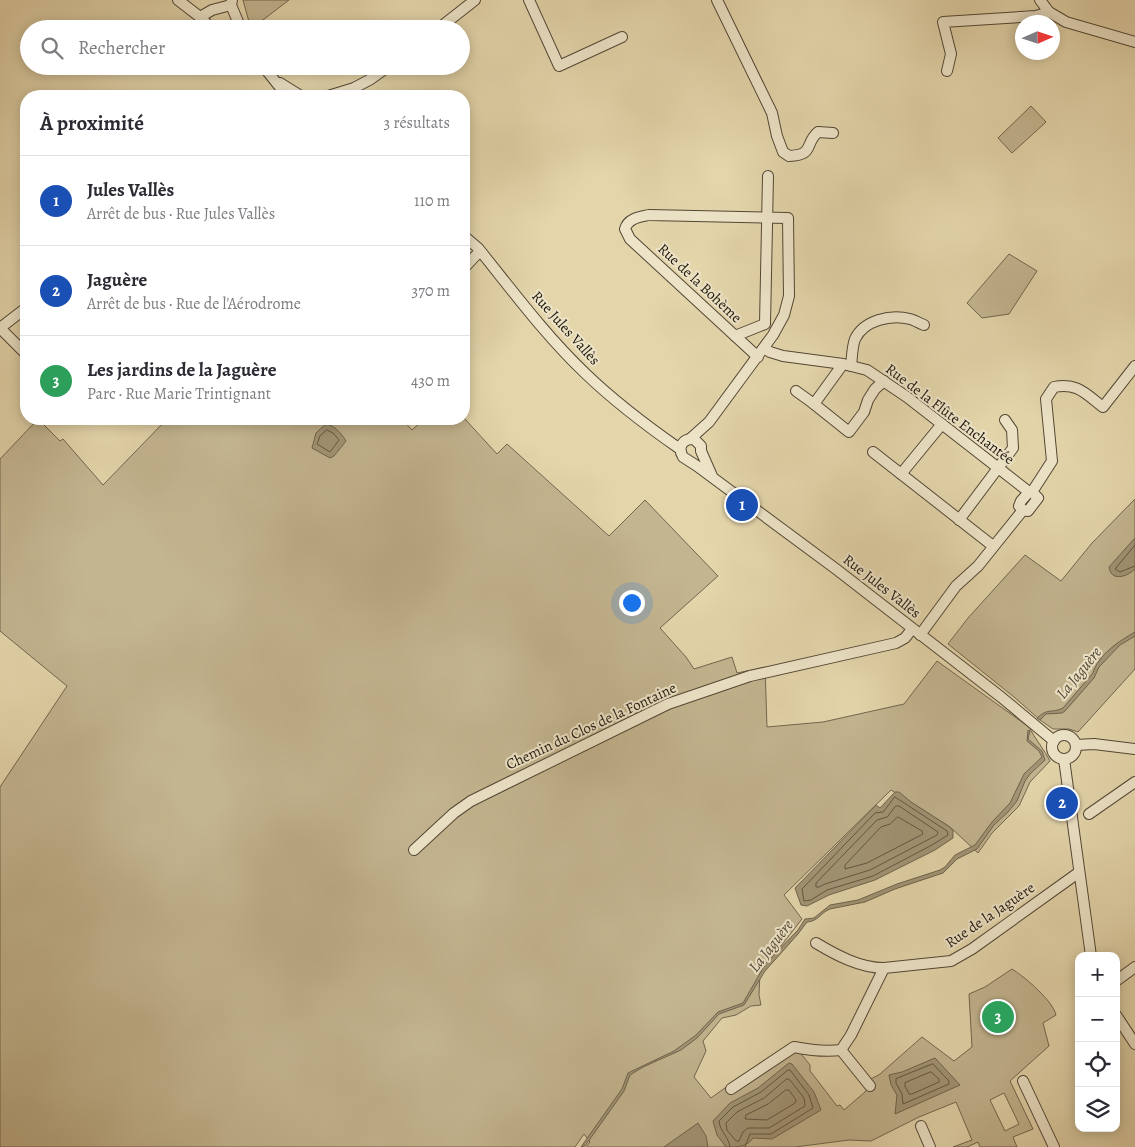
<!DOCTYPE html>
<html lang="fr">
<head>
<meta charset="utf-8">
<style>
  :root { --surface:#fff; --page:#f7f7f7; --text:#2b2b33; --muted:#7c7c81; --line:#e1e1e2; --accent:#8f2418 }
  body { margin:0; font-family:Alegreya,serif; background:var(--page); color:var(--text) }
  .controls { position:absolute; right:15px; bottom:15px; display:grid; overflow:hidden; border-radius:10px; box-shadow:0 2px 12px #0003 }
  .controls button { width:45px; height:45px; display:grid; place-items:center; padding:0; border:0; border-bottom:1px solid var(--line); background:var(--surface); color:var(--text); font:25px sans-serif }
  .compass { position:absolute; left:1015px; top:15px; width:45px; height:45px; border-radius:50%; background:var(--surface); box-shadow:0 2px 12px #0003; rotate:87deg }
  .you { position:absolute; left:631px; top:602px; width:18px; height:18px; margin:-12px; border:4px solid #fff; border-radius:50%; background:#1a73e8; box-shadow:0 0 0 8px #1a73e833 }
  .badge { display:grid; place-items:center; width:32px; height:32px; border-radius:50%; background:var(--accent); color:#fff; font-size:16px; font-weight:700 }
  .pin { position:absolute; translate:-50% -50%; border:2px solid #fff; box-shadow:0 1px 5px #0006 }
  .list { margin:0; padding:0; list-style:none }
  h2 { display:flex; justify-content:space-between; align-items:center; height:65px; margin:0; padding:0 20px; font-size:21px }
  h2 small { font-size:16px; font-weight:400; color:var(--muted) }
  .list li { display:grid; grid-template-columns:32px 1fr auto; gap:15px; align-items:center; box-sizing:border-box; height:90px; padding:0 20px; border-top:1px solid var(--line) }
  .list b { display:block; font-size:19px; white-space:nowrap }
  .list p { margin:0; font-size:16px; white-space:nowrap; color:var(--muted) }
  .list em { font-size:16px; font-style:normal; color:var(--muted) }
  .icon { flex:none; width:28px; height:28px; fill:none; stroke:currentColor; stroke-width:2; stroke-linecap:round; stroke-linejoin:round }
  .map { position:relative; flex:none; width:1135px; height:1147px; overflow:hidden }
  .search { position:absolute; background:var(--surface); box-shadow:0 2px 12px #0003; left:20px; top:20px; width:450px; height:55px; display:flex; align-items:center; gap:12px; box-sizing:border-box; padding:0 18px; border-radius:28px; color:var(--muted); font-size:19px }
  .panel { position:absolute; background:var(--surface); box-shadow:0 2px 12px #0003; left:20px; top:90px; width:450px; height:335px; border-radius:20px }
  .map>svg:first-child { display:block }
  .green { fill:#c3b590; stroke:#72664f; fill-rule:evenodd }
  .water { fill:#a29576; stroke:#6e634c }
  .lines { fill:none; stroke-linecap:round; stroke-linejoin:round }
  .shore { stroke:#625642; stroke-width:1 }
  .minor-casing { stroke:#524735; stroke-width:12 }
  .minor { stroke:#ede4c8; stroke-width:10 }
  .labels { text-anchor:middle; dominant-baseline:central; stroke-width:4; stroke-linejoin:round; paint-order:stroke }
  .street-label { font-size:15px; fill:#21180e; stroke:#ede4c8 }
  .water-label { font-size:16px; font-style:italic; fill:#554a38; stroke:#ede4c8 }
</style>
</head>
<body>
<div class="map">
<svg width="1135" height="1147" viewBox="0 0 1135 1147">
  <rect width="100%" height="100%" fill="#e4d5ab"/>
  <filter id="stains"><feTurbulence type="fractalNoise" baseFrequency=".004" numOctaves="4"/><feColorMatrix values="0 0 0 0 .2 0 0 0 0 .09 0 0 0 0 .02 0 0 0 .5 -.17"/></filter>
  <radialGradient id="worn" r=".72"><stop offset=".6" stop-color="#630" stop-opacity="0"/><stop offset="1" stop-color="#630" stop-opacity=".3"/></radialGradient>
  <g class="green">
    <polygon points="243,0 289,0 251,29"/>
    <polygon points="1031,106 1046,122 1012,153 998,138"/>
    <polygon points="1009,254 1037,271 1009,314 982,318 967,303"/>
    <path d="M464 418 497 454 507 444 609 536 645 500 718 576 660 628 686 657 694 669 732 657 737 673 765 667 767 727 823 722 904 704 937 661 1029 727C1035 739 1044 749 1050 761L1030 782 1019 806 992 833 978 853 950 827 891 790 784 895 802 919 760 973 759 995 761 1005 751 1006 736 1015 722 1018 703 1041 706 1051 694 1077 711 1098 729 1085 798 1050 810 1065V1071L814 1076 837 1106 840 1105 844 1110 865 1092 871 1083V1079L880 1074 922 1037 954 1061 972 1047 969 994 985 987 1012 969C1025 977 1053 1001 1056 1015L1043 1023 1049 1046 1010 1081 1033 1129 1013 1137 1017 1147H980L978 1142 967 1147H953L972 1140 956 1102 919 1117 871 1141 849 1140 795 1147H586L590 1142 584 1134 575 1147H0V787L67 686 0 631V459L38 419 60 441 63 439 103 485 167 419H402L412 430 424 419ZM1004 1093 1019 1124 1005 1131 990 1100Z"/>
    <polygon points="1135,499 1135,669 1078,732 1069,729 1053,729 1040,720 1014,697 948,644 968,618 1025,555 1061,581 1092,543"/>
  </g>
  <g class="water">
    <path d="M326 424C334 425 342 434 346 441L334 456 330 458 312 448 316 433Z"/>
    <path d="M1135 538V569C1127 577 1111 582 1109 567Z"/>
    <path d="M1135 632V636L1120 645 1099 667 1094 678 1065 711 1062 713 1046 714 1040 720 1037 718C1049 707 1051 714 1063 708L1093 673C1098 655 1119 641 1135 632Z"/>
    <path d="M1028 730 1030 731 1028 739 1042 751 1045 760 1030 774 1025 781 1017 801 1008 812 994 825 977 849 957 859 943 873 895 889 865 902 830 909C820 913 819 921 807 922L798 934 765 971 744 1005 719 1014 697 1038 681 1050 643 1067 630 1075 624 1091 585 1146 581 1147 622 1089 628 1073 674 1051 696 1035 718 1012 743 1003 766 963 798 930 805 919 814 918 830 905 858 900 897 884 940 870 945 867 955 855 975 845 992 822 1010 803 1024 774 1042 757 1039 751 1027 741Z"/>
    <polygon points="895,792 899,792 911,802 950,827 953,831 953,838 935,850 875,880 829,895 807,906 801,905 795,888 876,805 880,808"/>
    <polygon points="935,1058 960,1085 895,1114 897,1095 891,1085 889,1075 902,1072"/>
    <path d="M789 1063 792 1064 814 1092 821 1110 772 1139 753 1138C747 1147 739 1147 726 1147L717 1135 713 1121 730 1103 758 1088Z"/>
    <polygon points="698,1123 706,1136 708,1147 664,1147"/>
  </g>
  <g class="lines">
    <g class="shore">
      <polygon points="327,430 333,433 339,440 330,452 317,444 320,436"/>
      <polyline points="1135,545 1115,569 1120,572 1135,566"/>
      <polygon points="895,797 947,831 948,835 932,845 873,876 827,890 811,900 804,901 802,889 875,813 883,812"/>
      <polygon points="896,806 899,806 938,832 937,835 870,870 825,884 819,887 816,887 816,883 877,820 887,817"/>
      <polygon points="898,817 922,831 923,834 867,863 845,869 845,865 881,827 890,824"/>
      <polygon points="933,1064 949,1081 949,1084 903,1104 902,1094 896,1083 896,1079"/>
      <polygon points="931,1072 939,1079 939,1082 912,1094 909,1094 905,1086 905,1083"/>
      <polygon points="787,1079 790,1080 804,1098 805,1106 769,1128 748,1128 743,1132 739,1141 736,1141 727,1130 726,1123 737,1112 764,1098"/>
      <polygon points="786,1090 789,1090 796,1100 795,1103 767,1120 745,1119 746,1115 768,1104"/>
      <path d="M730 1147C729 1137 720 1132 719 1121L733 1107 761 1092 788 1070H790L809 1095 813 1108 771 1134H750L745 1147"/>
    </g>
    <g class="minor-casing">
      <g id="minor">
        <polyline points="178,0 200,17 212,29"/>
        <polyline points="232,0 231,5 241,29"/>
        <polyline points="529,0 559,66 622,37"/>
        <path d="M717 0 772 113 777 136 783 152 789 156C815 155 804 144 818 132L833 133"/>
        <polyline points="1040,0 1049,12 1066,22 1135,42"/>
        <polyline points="200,17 212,10 231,5"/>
        <polyline points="438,29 475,0"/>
        <polyline points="263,66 287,96"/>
        <polyline points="947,71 951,54 943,22 1036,16 1049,12"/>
        <polyline points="280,83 301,96"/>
        <polyline points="328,96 354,88 371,79 389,66"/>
        <path d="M464 236 478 248C512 290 545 335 585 373 614 401 647 426 680 449"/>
        <polyline points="464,268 480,251"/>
        <polyline points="0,328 26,354"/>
        <polyline points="0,328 26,308"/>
        <polyline points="735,336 765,324 768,176"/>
        <polyline points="764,348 770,352 783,356 843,364 867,370 907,397 1029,492"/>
        <polyline points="843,364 814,404 849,432 864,412 868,400 875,389 884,381"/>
        <path d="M851 366C852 358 852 347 855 339 864 320 891 314 910 319 914 320 919 323 924 325"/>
        <polyline points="796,391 814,404"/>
        <path d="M690 439 709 422 773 335 784 315 789 296 788 218 649 215C640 217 628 218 625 229L630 239 758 357"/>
        <polyline points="873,452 993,546"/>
        <polyline points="901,474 942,424"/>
        <path d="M712 476 701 451V446L694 439C683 438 677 447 683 457L697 466 836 569 1001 697 1054 741"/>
        <polygon points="1029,492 1032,492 1038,498 1028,511 1023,510 1019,506 1021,501"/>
        <path d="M1032 492 1052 461 1046 399 1054 387C1077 382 1086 394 1103 407L1135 366"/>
        <polyline points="959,520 1013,448 1012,430 1005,420"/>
        <polyline points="920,635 956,586 978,566 1023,510"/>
        <circle cx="1064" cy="747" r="12"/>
        <polyline points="1076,745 1094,744 1135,749"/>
        <polyline points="1064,759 1091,956"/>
        <polyline points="1089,814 1135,782"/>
        <polyline points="414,850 454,813 471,801 668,704 750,676 896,643 905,638 912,629"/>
        <path d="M816 943C836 955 860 968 884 968"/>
        <polyline points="1116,981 1135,967"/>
        <polyline points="1116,1015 1135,1044"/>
        <polyline points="841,1050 870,1086"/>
        <polyline points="1023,1081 1054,1147"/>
        <path d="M731 1089 794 1047C809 1050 825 1052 841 1050L851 1035 884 968 951 961 972 949 1078 873"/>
        <polyline points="921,1126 930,1147"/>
      </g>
    </g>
    <use href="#minor" class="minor"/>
  </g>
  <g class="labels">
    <g class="street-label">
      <text transform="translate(700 283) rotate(43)">Rue de la Bohème</text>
      <text transform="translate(566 328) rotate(48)">Rue Jules Vallès</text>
      <text transform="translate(950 414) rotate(37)">Rue de la Flûte Enchantée</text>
      <text transform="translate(882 586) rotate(38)">Rue Jules Vallès</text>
      <text transform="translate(591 726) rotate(-25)">Chemin du Clos de la Fontaine</text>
      <text transform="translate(990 915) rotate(-34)">Rue de la Jaguère</text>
    </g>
    <g class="water-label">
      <text transform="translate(1079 673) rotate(-51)">La Jaguère</text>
      <text transform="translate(771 946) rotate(-52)">La Jaguère</text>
    </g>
  </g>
  <rect width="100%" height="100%" filter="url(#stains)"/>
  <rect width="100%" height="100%" fill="url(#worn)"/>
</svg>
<div class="controls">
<button>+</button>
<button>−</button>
<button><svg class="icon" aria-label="locate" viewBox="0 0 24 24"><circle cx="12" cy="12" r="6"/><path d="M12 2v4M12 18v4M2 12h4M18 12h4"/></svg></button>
<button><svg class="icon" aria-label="layers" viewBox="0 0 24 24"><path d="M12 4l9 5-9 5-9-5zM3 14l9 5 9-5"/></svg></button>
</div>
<svg class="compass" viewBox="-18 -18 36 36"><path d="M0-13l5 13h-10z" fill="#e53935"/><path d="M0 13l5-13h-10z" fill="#7c7c81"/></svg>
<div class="you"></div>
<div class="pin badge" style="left:742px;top:505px;background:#1a4fb4">1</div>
<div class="pin badge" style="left:1062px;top:803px;background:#1a4fb4">2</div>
<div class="pin badge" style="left:998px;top:1017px;background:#2e9e5b">3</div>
<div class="search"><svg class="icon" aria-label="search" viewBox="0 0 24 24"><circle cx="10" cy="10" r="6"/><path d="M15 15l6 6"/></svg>Rechercher</div>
<section class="panel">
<h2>À proximité<small>3 résultats</small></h2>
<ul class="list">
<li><span class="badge" style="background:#1a4fb4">1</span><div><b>Jules Vallès</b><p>Arrêt de bus · Rue Jules Vallès</p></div><em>110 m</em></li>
<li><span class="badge" style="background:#1a4fb4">2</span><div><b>Jaguère</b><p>Arrêt de bus · Rue de l'Aérodrome</p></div><em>370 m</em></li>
<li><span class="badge" style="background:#2e9e5b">3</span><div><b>Les jardins de la Jaguère</b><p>Parc · Rue Marie Trintignant</p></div><em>430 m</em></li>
</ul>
</section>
</div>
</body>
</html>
